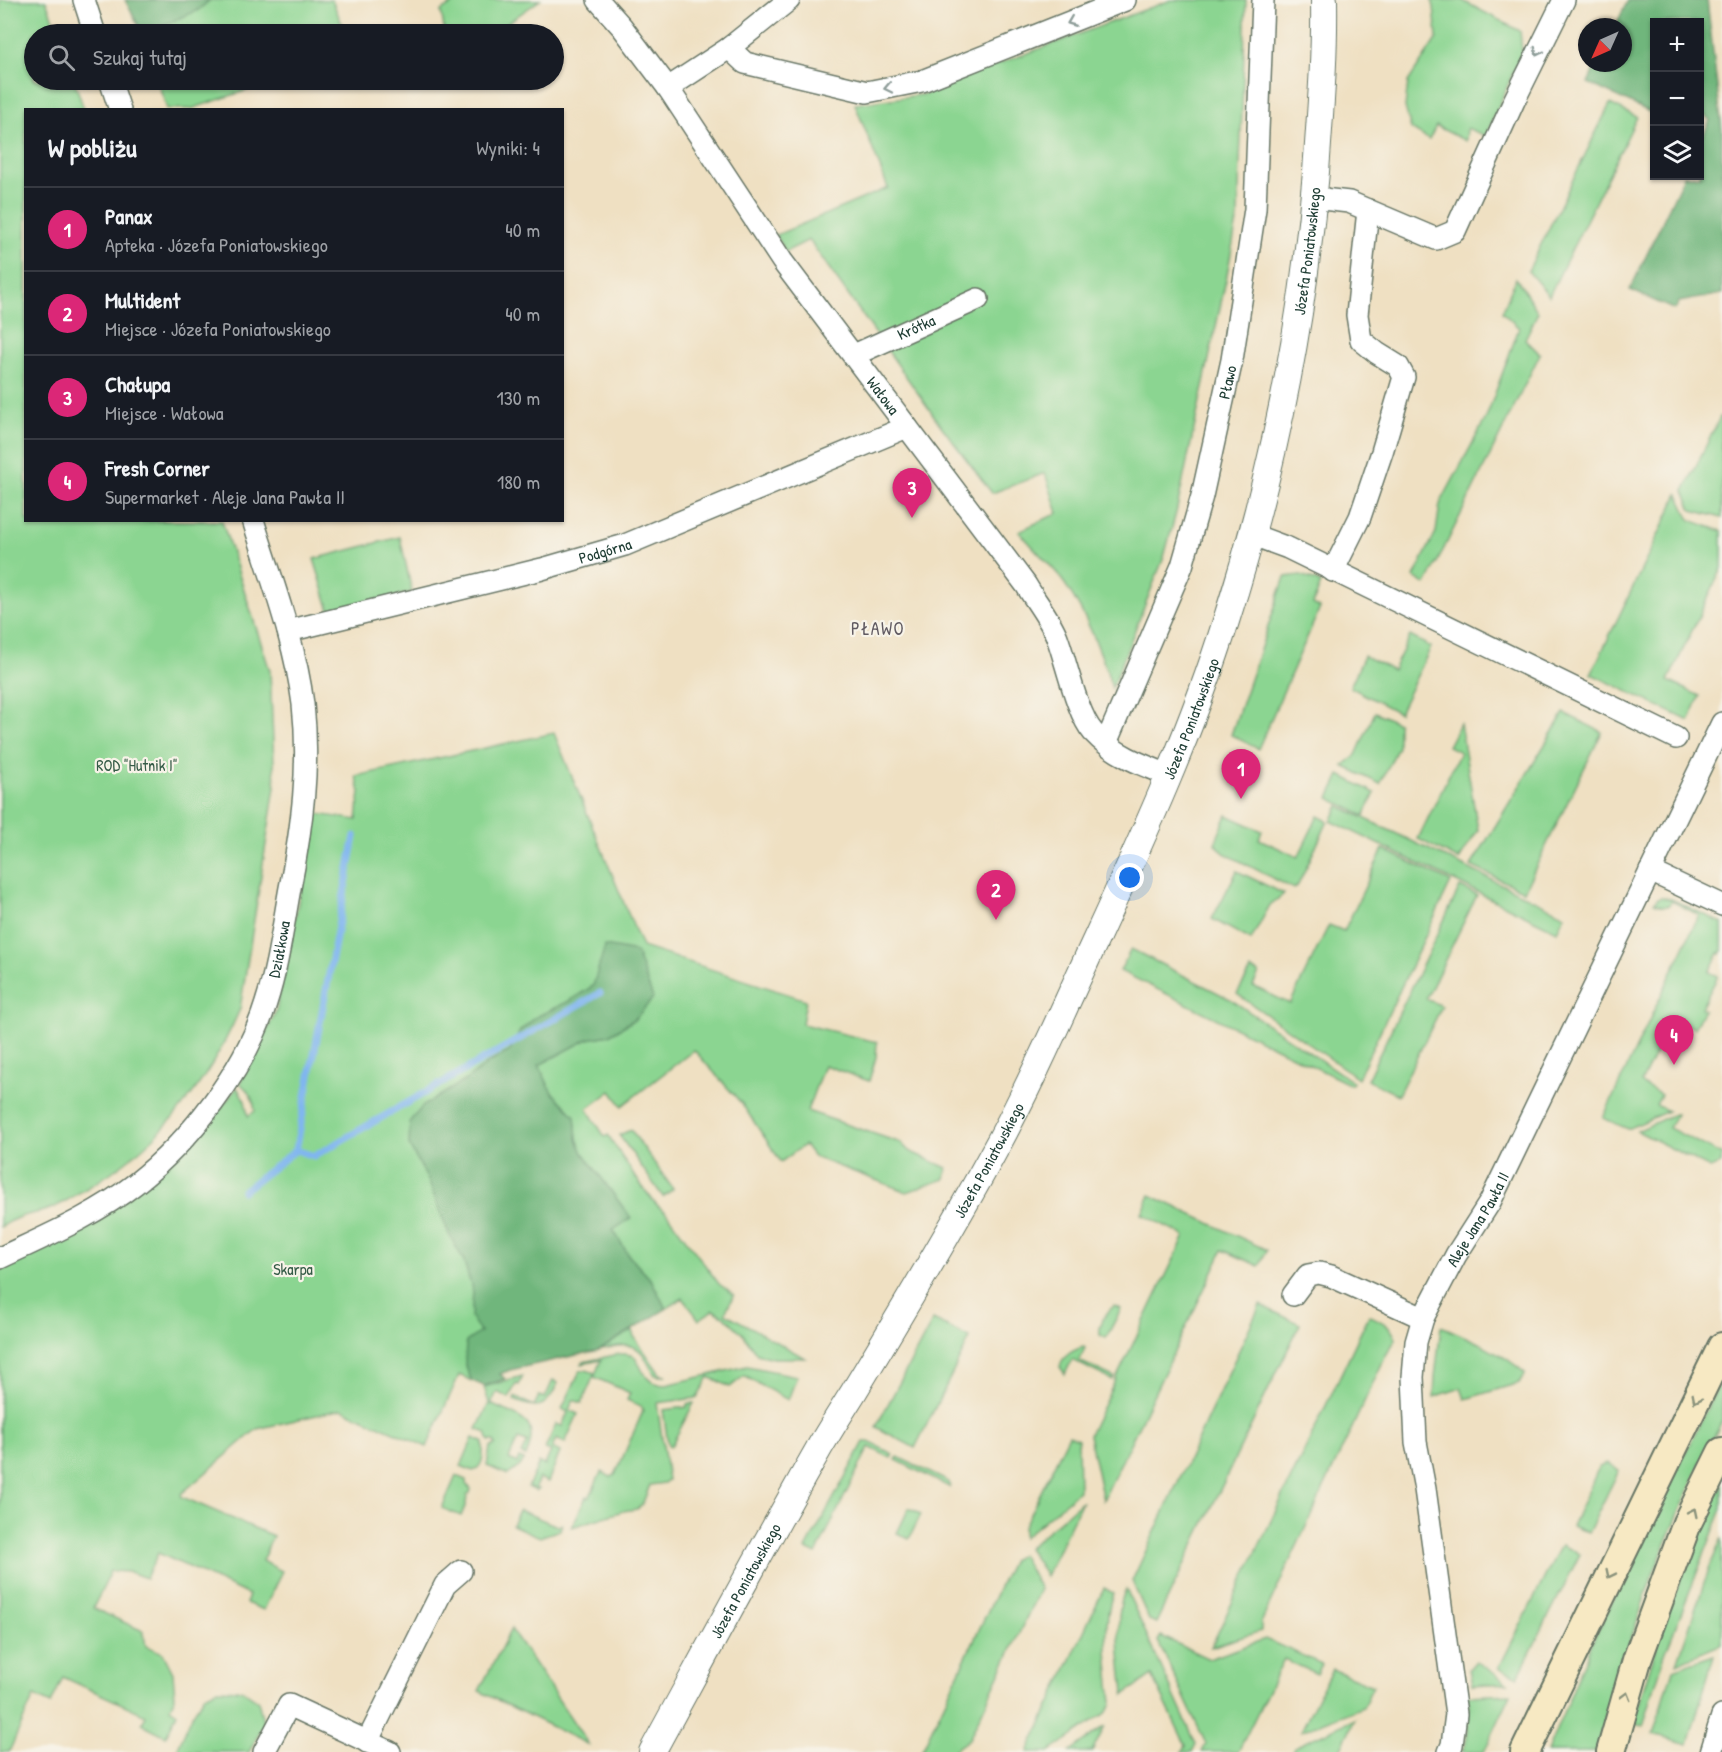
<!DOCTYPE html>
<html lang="pl">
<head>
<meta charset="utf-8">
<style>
  :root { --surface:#171b24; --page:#242831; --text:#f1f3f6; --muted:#9ea1a6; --line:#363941; --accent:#db2777 }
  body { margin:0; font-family:"Patrick Hand",sans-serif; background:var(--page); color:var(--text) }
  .controls { position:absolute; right:18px; top:18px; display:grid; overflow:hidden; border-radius:0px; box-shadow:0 2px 4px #0004 }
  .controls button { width:54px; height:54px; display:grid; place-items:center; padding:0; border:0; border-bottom:2px solid var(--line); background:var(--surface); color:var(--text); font:30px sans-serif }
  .compass { position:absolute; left:1578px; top:18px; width:54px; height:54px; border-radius:50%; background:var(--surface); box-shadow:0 2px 4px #0004; rotate:225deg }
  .you { position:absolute; left:1130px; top:878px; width:21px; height:21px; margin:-15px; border:4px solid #fff; border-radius:50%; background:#1a73e8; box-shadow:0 0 0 9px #1a73e833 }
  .badge { display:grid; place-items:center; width:39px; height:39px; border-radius:50%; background:var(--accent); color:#fff; font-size:20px; font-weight:700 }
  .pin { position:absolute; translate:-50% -50px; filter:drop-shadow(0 2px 3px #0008) }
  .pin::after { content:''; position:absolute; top:32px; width:21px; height:18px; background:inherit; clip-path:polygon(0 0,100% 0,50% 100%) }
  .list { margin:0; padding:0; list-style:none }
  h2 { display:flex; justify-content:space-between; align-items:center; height:78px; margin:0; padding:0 24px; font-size:26px }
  h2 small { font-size:20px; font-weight:400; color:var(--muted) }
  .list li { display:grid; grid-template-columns:39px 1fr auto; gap:18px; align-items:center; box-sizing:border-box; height:84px; padding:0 24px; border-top:2px solid var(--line) }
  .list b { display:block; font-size:22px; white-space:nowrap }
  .list p { margin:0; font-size:20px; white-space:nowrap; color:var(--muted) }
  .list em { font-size:20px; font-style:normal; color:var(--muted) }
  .icon { flex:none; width:33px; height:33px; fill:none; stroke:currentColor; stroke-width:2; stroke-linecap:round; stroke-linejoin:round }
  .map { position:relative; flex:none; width:1722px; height:1752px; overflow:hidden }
  .search { position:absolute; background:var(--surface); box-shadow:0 2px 4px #0004; left:24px; top:24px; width:540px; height:66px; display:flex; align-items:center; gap:15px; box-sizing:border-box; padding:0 21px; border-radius:33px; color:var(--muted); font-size:22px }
  .panel { position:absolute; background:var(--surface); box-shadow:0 2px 4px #0004; left:24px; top:108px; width:540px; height:414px; border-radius:0px }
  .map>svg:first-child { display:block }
  .green { fill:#8bd591; stroke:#558962; stroke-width:1.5 }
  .forest { fill:#70b67b; stroke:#487a58; stroke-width:1.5 }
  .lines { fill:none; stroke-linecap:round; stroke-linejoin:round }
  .stream { stroke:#80b6ef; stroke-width:7 }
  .minor-casing { stroke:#687666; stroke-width:24 }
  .tertiary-casing { stroke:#687666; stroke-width:28 }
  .secondary-casing { stroke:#687666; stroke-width:32 }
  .minor { stroke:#fff; stroke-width:21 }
  .tertiary { stroke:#fff; stroke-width:26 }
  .secondary { stroke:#f7e9c3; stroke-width:28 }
  .oneway { stroke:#8f9e9a }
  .oneway2 { stroke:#8b937c }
  .labels { text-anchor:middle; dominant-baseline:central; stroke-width:4.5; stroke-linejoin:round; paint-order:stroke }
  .street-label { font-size:16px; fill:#1f3d34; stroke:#f7f3e8 }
  .park-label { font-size:16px; fill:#355b47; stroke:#f7f3e8 }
  .neighbourhood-label { font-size:18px; letter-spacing:1.5px; fill:#615b62; stroke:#f7f3e8 }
</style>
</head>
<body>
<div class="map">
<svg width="1722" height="1752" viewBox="0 0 1722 1752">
  <rect width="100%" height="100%" fill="#f7f3e8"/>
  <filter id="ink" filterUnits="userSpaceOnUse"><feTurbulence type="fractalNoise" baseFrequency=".0167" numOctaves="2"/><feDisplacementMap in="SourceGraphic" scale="12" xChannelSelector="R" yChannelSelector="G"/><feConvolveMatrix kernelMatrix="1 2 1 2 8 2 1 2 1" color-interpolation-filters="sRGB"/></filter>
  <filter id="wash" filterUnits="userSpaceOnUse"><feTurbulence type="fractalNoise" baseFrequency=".008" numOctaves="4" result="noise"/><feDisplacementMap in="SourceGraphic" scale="24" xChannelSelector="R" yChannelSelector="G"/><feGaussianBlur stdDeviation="1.35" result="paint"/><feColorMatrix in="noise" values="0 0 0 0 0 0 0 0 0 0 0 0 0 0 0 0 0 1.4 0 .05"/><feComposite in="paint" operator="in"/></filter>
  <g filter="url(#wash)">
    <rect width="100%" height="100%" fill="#efe0c2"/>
    <g class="green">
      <path d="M0 0H46L58 34H34V80H74L84 109 26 110V520L222 521 270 671 275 787 240 1009C206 1088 159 1146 84 1190 73 1196 63 1204 52 1208 42 1213 30 1213 20 1217 13 1219 7 1224 0 1227Z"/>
      <polygon points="210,0 332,0 346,34 143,34 198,10"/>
      <polygon points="459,0 540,0 503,26 469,34 445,34 441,11"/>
      <path d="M1171 0H1246L1238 216 1227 275 1176 513 1164 557 1112 688C1100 647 1083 606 1056 572 1044 558 1031 546 1019 531L1058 513 1045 473 992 493 942 427 809 240 785 252 776 235 888 188 855 104 926 94 971 74Z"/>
      <polygon points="1432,0 1463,0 1463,1 1520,31 1522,52 1486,136 1467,128 1466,141 1436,126 1429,140 1411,129 1405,107 1408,82 1437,38 1434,7"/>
      <polygon points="157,80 277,80 191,109 167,109"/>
      <polygon points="1610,104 1637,117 1549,296 1528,271"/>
      <polygon points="1516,278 1538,312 1525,339 1540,354 1426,585 1414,577 1436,532 1440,504 1486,418 1519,328 1502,312"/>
      <polygon points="1722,416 1722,518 1692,510 1684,491 1720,417"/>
      <polygon points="1678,494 1690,520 1722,531 1722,568 1668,681 1700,696 1689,721 1591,674"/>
      <polygon points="400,537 412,592 331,614 314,559"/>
      <polygon points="1301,575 1321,583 1313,604 1320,608 1258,749 1231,735 1285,577"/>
      <polygon points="1410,636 1431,647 1399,713 1350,687 1364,656 1393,670"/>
      <polygon points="1375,712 1398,723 1398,747 1380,784 1343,766 1356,755"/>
      <polygon points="1564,713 1602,732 1524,891 1471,866"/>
      <polygon points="1460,723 1478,830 1459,860 1418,839 1460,752 1448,746"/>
      <path d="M554 733 642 947 806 1000 802 1024 877 1042 876 1057 869 1081 824 1065 807 1111 901 1143 909 1151 947 1168 945 1179 907 1192 814 1157 804 1145 781 1162 742 1104 694 1050 622 1106 611 1091 587 1109 605 1137 608 1135C618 1150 652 1206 665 1211L719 1284 734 1295 725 1313 805 1358H773L757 1354 741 1332 725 1317 713 1310 699 1320 683 1298 666 1309 652 1281 629 1256 613 1230 631 1218 583 1153 577 1139 575 1116 551 1091 539 1065 588 1039 609 1035 636 1019 600 993 510 1051 488 1063 466 1080 423 1106 409 1145 429 1182 449 1234 464 1261 473 1292 480 1332 465 1365 472 1381 459 1375 427 1447 342 1409 257 1429 181 1494 182 1497 273 1536 262 1561 282 1571 264 1610 246 1603 249 1595 158 1553 146 1578 130 1572 110 1571 107 1580 93 1608 143 1631 146 1646 163 1653 173 1673 175 1697 170 1708 177 1713 166 1736 142 1724 146 1715 63 1677 51 1704 34 1696 9 1752H0V1270L57 1241 221 1108 237 1087 245 1101 248 1116 255 1111C254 1100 248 1090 240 1083L258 1049 276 1011 306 864 311 813 357 820 360 792 356 776Z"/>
      <polygon points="1340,775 1375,793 1364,816 1329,798"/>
      <polygon points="1339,806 1565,915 1557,931 1331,821"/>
      <polygon points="1227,815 1262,831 1259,839 1298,857 1318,816 1328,821 1298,885 1294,889 1224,853 1215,843"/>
      <polygon points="1383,849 1451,882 1358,1078 1237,994 1251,970 1259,973 1253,986 1290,1004 1329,925 1344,931"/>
      <polygon points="1237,871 1284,894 1270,905 1251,940 1212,919"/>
      <polygon points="1460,887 1477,895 1426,999 1442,1006 1398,1095 1367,1080"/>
      <polygon points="1662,897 1671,899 1722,923 1722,951 1720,954 1719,953 1709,972 1718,976 1701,1008 1704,1010 1694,1028 1678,1020 1673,1030 1668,1028 1641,1083 1661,1095 1656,1105 1668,1111 1628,1129 1603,1118 1699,915 1672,901 1668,906 1662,906 1654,903 1658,898"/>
      <polygon points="1131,949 1230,999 1353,1082 1351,1085 1120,971"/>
      <polygon points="1674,1114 1676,1114 1669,1128 1722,1155 1721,1164 1710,1168 1637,1131"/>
      <polygon points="631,1130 673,1189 663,1197 619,1135"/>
      <polygon points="1150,1195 1267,1250 1259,1266 1223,1250 1103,1500 1089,1435 1185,1236 1142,1214"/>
      <polygon points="1260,1305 1300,1324 1156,1623 1149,1620 1132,1581"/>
      <path d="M1114 1306 1121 1309 1106 1338 1100 1335C1098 1325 1106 1312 1114 1306Z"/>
      <path d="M1369 1315C1381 1321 1391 1325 1396 1339L1386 1355 1261 1623V1631L1211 1647Z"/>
      <polygon points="933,1320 970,1338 915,1448 876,1427"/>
      <path d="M1441 1326C1471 1339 1500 1351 1525 1373L1519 1383 1465 1399 1461 1388 1434 1397 1435 1377Z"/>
      <path d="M633 1330V1335L660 1374 666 1375 661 1376 655 1375C650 1368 647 1360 642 1353 632 1340 613 1347 599 1350Z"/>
      <path d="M1084 1347 1085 1348 1079 1361 1114 1377 1112 1380 1072 1360 1065 1374 1060 1367C1061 1357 1074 1349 1084 1347Z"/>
      <path d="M619 1354H626L634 1356C645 1372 644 1384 666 1385L747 1366 797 1376 788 1400 744 1376 730 1387 709 1377 697 1398 657 1403 668 1480 664 1483 650 1485 642 1505 637 1509 623 1511 572 1527 586 1497 589 1498 601 1472 611 1477 615 1475 643 1411 641 1406 627 1400 630 1393 594 1377 601 1360 582 1364 583 1362Z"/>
      <polygon points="586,1370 595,1373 582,1403 573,1400 569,1410 578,1414 565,1443 556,1439 552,1448 560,1452 548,1482 539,1478 535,1488 538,1489 536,1491 528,1487 539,1463 545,1465 551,1451 545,1449 556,1424 562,1426 568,1412 562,1409 580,1371"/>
      <path d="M523 1376 519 1385 516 1384 509 1398 497 1392 491 1404C518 1418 542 1419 526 1456L521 1454 527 1442 518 1439 509 1459 517 1463 519 1458 524 1460 520 1466 508 1475 487 1466 490 1447 495 1445 494 1441H489L486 1433 477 1429 489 1403 484 1387Z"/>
      <polygon points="1722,1378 1722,1421 1700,1464 1653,1574 1608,1707 1596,1752 1547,1752 1595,1636"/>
      <path d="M553 1380 558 1383C547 1408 539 1411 514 1400L515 1397 534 1406 539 1396 545 1398Z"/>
      <polygon points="694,1403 671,1446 668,1445 663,1410 687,1407 687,1404"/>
      <polygon points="1069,1435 1078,1439 1079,1491 1023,1538 1023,1528"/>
      <path d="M473 1438 483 1442C483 1453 485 1466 473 1471L461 1466Z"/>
      <polygon points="864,1442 869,1442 893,1454 891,1458 869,1447 816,1554 806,1549"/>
      <polygon points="898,1457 949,1482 950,1485 949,1487 896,1460"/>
      <polygon points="1607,1464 1619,1470 1588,1533 1572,1526 1599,1467"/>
      <polygon points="456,1476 466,1480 466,1484 471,1489 470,1493 467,1495 466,1504 461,1516 442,1508"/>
      <path d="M1722 1483V1509L1665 1654 1643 1726 1633 1724C1657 1641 1684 1559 1722 1483Z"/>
      <polygon points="1082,1501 1046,1576 1028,1548"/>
      <polygon points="909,1508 921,1514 909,1539 897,1533"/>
      <polygon points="519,1510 555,1525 558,1526 562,1524 560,1530 540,1537 512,1525"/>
      <polygon points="1722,1538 1722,1644 1677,1663 1710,1566"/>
      <polygon points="1561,1545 1580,1554 1518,1677 1499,1668"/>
      <polygon points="1021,1554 1040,1589 969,1739 951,1752 921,1752 1012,1560"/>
      <path d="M1104 1588 1113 1593C1101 1626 1109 1668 1112 1703L1107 1712 1049 1752H1028Z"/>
      <path d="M1126 1589 1196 1744 1192 1752H1182L1186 1746 1152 1675 1124 1695C1122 1665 1112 1615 1126 1589Z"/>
      <polygon points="511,1629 589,1745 479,1691"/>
      <polygon points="1161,1636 1209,1659 1265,1639 1322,1664 1317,1674 1284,1659 1238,1752 1202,1752 1206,1744 1158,1641"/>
      <polygon points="1714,1655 1688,1744 1653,1734 1673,1669"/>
      <polygon points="1476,1661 1508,1683 1472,1685 1469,1669"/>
      <polygon points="1332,1669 1373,1686 1363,1707 1301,1731"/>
      <polygon points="217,1689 242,1690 258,1701 264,1724 249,1752 176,1752 192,1715 205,1695"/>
      <path d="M1511 1694 1484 1752H1462C1470 1733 1470 1716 1468 1696Z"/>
      <polygon points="1355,1719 1339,1752 1292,1752 1294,1747"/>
      <polygon points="1105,1726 1092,1752 1069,1752"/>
    </g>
    <g class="forest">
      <polygon points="125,0 210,0 198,10 143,34"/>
      <polygon points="1628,0 1707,0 1722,130 1722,294 1679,302 1675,310 1630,290 1684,176 1700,176 1700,143 1710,120 1700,112 1700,22 1654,22 1654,114 1588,83 1597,63 1623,63 1623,27 1615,27"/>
      <polygon points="605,946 636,952 653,998 636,1018 609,1035 588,1039 539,1065 551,1091 575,1116 577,1139 583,1153 631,1218 613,1230 629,1256 652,1281 666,1309 599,1350 510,1370 500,1374 505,1379 484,1386 472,1381 465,1365 466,1342 480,1332 471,1317 473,1292 464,1261 449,1234 429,1182 409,1145 410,1121 423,1106 466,1080 488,1063 510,1051 520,1031 536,1017 569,1001 593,986"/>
    </g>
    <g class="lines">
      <g class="stream">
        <polyline points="296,1150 355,836"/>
        <polyline points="243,1191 296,1150 314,1156 600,993"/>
      </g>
    </g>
  </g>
  <g filter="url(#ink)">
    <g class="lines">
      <g class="minor-casing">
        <g id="minor">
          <polyline points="84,0 95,34"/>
          <path id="s1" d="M598 0 622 27 668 88 782 261 1026 585C1036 602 1050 619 1057 637 1066 661 1077 714 1093 732 1113 754 1142 765 1169 775"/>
          <polyline points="729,48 745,63 867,92 922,81 1125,0"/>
          <polyline points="110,80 120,110"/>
          <polyline points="668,88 729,48 789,0"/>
          <polyline points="1314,198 1349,202 1436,239 1455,231 1514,101 1564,0"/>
          <path id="s2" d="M854 355 978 299"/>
          <polyline points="1253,535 1288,548 1676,738"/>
          <polyline points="1333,571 1360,517 1382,452 1404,377 1398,366 1377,353 1361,340 1357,315 1368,210"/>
          <path id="s3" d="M288 631 542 569 625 545 907 427"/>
          <path id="s4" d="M1106 743 1182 566 1202 496 1232 360 1255 209 1263 0"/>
          <polyline points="1650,871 1722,905"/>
          <path id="s5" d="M0 1258C46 1236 94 1216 135 1184 189 1142 246 1069 266 1003 278 966 283 926 290 888 302 827 310 766 303 704 295 641 272 581 253 520"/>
          <polyline points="1293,1295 1308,1275 1319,1273 1331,1276 1423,1318"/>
          <polyline points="367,1742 445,1585 461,1571"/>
          <polyline points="264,1752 289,1705 390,1752"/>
          <path id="s6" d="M1449 1752 1452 1745 1456 1714 1425 1489 1416 1442 1413 1377 1416 1342 1423 1318 1456 1255 1490 1202 1722 723"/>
          <polyline points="1711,1752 1722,1716"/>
        </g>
      </g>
      <g class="tertiary-casing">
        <g id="tertiary">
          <path id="s7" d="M652 1752C707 1651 761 1550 818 1450 829 1431 841 1412 853 1393 902 1312 952 1229 997 1146 1034 1078 1064 1008 1096 939 1144 835 1192 730 1226 621 1273 474 1303 325 1316 172 1320 114 1325 58 1324 0"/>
        </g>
      </g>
      <g class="secondary-casing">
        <g id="secondary">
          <polyline points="1525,1752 1722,1347"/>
          <polyline points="1611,1752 1637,1660 1687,1523 1722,1452"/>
        </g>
      </g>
      <use href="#minor" class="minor"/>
      <use href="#tertiary" class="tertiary"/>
      <use href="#secondary" class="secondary"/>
    </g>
    <defs><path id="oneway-chevron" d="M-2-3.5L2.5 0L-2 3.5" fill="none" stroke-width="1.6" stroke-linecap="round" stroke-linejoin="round" transform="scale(1.5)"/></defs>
    <g class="oneway">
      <use href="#oneway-chevron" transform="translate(1071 22) rotate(158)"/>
      <use href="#oneway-chevron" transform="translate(1538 52) rotate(117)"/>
      <use href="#oneway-chevron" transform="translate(888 88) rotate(168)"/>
    </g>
    <g class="oneway2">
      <use href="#oneway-chevron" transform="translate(1696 1399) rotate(117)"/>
      <use href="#oneway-chevron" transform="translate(1693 1512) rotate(-64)"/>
      <use href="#oneway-chevron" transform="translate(1610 1574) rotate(116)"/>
      <use href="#oneway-chevron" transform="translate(1626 1696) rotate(-74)"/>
    </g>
  </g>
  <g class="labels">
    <g class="street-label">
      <text stroke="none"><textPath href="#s7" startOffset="1650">Józefa Poniatowskiego</textPath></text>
      <text stroke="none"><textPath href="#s2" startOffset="68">Krótka</textPath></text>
      <text stroke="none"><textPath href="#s4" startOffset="382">Pławo</textPath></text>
      <text stroke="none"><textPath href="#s1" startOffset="488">Wałowa</textPath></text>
      <text stroke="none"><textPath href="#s3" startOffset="327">Podgórna</textPath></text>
      <text stroke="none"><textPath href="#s7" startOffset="1167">Józefa Poniatowskiego</textPath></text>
      <text stroke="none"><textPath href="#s5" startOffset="436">Działkowa</textPath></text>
      <text stroke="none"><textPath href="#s7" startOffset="681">Józefa Poniatowskiego</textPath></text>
      <text stroke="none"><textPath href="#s6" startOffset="552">Aleje Jana Pawła II</textPath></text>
      <text stroke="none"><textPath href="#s7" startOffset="195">Józefa Poniatowskiego</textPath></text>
    </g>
    <g class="park-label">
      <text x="137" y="765">ROD "Hutnik I"</text>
      <text x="293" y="1269">Skarpa</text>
    </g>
    <g class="neighbourhood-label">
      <text x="878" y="628">PŁAWO</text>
    </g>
  </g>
</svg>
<div class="controls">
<button>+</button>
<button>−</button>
<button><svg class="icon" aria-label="layers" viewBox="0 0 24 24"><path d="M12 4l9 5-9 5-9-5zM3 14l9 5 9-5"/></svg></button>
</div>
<svg class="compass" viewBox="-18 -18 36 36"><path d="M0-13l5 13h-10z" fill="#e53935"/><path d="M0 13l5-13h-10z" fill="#9ea1a6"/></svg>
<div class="you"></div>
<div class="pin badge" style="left:1241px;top:799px">1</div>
<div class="pin badge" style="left:996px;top:920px">2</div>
<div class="pin badge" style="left:912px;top:518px">3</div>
<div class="pin badge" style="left:1674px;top:1065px">4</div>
<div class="search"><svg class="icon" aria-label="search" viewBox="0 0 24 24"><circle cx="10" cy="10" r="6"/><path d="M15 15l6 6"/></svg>Szukaj tutaj</div>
<section class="panel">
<h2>W pobliżu<small>Wyniki: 4</small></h2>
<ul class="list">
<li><span class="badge">1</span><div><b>Panax</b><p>Apteka · Józefa Poniatowskiego</p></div><em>40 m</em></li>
<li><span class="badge">2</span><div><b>Multident</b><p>Miejsce · Józefa Poniatowskiego</p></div><em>40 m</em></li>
<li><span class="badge">3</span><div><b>Chałupa</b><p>Miejsce · Wałowa</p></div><em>130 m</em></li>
<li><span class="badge">4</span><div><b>Fresh Corner</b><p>Supermarket · Aleje Jana Pawła II</p></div><em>180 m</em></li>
</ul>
</section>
</div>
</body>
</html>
